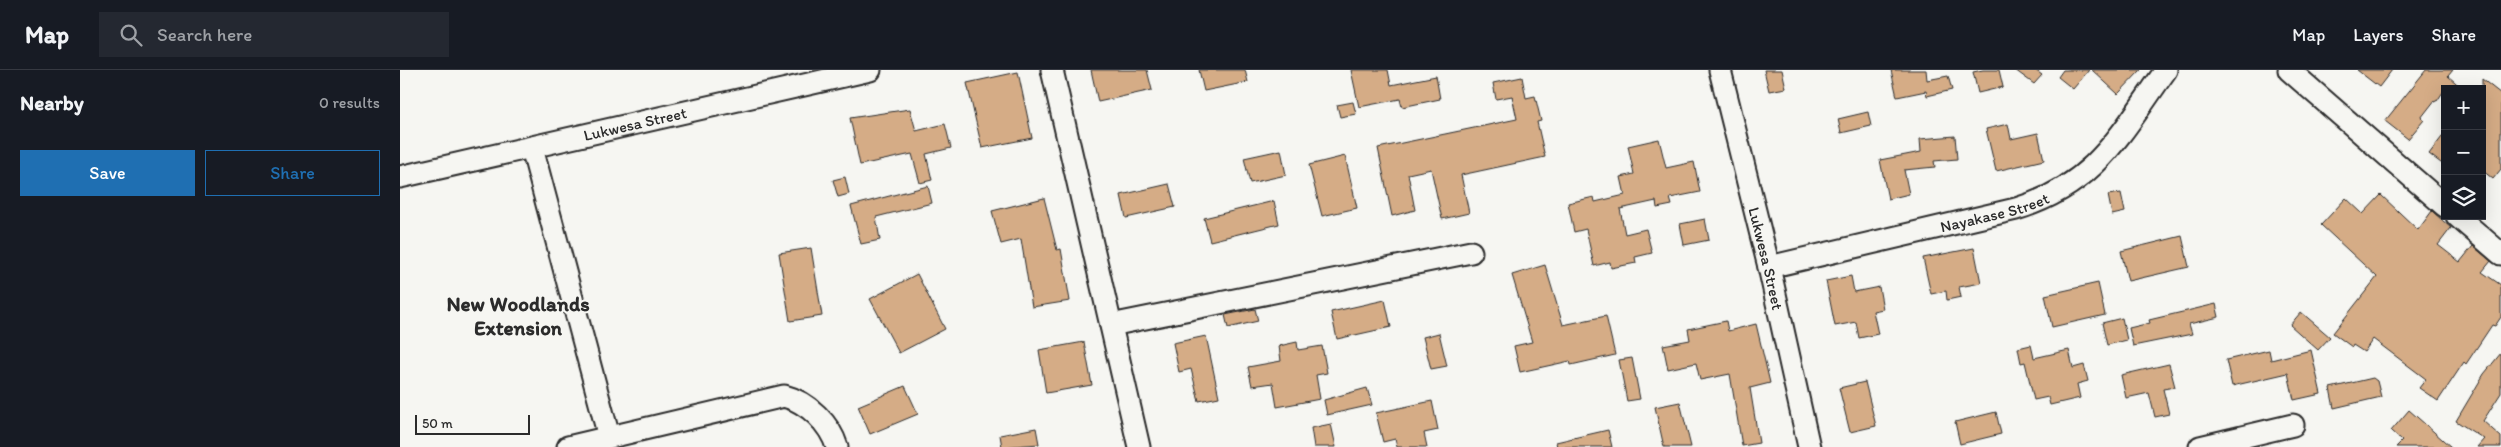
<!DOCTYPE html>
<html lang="en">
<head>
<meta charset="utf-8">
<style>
  :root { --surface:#171b24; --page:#242831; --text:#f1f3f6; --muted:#9ea1a6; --line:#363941; --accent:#1f6fb2 }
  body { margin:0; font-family:Itim,sans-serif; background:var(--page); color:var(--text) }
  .controls { position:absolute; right:15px; top:15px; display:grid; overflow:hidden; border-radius:0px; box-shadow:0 5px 20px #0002 }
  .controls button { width:45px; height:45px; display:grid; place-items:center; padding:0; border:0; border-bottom:1px solid var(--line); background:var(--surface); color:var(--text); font:25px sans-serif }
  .scale { position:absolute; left:15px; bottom:12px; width:115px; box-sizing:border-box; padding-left:5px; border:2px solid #2b2b2b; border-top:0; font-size:14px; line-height:18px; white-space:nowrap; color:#2b2b2b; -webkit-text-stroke:4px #f6f6f2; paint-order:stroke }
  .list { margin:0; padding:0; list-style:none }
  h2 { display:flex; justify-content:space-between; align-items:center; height:65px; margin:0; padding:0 20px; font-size:21px }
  h2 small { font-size:16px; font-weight:400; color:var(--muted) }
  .actions { display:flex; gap:10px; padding:15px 20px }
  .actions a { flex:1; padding:11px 0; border:1px solid var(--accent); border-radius:0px; text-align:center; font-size:18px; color:var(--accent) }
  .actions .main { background:var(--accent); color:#fff }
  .icon { flex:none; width:28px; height:28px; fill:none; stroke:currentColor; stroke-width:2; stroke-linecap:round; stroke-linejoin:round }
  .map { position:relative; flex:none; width:2101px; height:377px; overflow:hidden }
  header { display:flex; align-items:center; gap:30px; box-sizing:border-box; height:70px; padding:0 25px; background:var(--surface); border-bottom:1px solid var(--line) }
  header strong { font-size:24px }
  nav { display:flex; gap:28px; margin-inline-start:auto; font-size:18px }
  .search { width:350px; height:45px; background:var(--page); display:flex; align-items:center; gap:12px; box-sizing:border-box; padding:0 18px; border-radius:0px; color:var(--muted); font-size:19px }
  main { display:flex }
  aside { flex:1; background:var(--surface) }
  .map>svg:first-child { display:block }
  .building { fill:#d5ac86; stroke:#2b2b2b }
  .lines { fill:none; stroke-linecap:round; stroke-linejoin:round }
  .minor-casing { stroke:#2b2b2b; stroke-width:25 }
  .minor { stroke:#f6f6f2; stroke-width:21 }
  .labels { text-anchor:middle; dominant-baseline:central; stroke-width:4; stroke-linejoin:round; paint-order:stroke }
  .street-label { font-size:16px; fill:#2b2b2b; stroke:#f6f6f2 }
  .district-label { font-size:21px; font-weight:bold; fill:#2b2b2b; stroke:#f6f6f2 }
</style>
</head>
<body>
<header>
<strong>Map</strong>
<div class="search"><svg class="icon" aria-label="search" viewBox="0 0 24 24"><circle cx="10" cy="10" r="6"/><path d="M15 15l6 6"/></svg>Search here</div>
<nav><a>Map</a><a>Layers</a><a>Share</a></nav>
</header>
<main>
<aside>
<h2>Nearby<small>0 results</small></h2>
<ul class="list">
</ul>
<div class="actions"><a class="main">Save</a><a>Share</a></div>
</aside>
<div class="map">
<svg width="2101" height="377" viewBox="0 0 2101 377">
  <rect width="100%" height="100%" fill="#f6f6f2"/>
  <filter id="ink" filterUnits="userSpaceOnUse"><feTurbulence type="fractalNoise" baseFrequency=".02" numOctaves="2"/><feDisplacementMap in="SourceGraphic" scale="10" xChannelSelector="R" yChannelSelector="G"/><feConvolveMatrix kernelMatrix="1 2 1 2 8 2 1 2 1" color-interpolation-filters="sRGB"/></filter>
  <g filter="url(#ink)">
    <g class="building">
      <polygon points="691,0 747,0 752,20 698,32"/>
      <polygon points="799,0 845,0 848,12 804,21"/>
      <polygon points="951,0 988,0 991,15 1036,6 1040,29 1002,37 1000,29 959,37"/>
      <polygon points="1364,0 1382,0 1386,18 1369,21"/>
      <polygon points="1491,0 1526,0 1527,10 1548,6 1552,20 1527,26 1526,21 1497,27"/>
      <polygon points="1583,0 1599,0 1603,17 1578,23 1573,2"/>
      <polygon points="1615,0 1635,0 1642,5 1634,14"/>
      <polygon points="1663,0 1689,0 1673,19 1658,7"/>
      <polygon points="1692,0 1741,0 1718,24"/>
      <polygon points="1957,0 1992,0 1979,17"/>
      <polygon points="2026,0 2053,0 2048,6 2063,19 2045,19 2037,31 2035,30 2021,48 2024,50 2008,69 1985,51"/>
      <polygon points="618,2 632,68 582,78 567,13"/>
      <polygon points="1122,7 1126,28 1135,26 1141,51 1137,52 1145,87 1061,105 1069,143 1042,149 1031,99 1008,104 1015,140 992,146 978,78 1117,49 1112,26 1096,29 1093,13"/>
      <polygon points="2082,9 2101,24 2101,99 2093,109 2082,100"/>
      <polygon points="953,32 956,44 940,47 937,35"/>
      <polygon points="510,39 516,61 545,54 551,78 526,84 532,110 520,113 512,84 460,95 450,48"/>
      <polygon points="1468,42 1471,56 1441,63 1438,49"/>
      <polygon points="1608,54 1611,69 1638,63 1644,90 1596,101 1586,59"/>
      <polygon points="2045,63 2045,96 2029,84"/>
      <polygon points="1555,66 1557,89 1534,91 1535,97 1504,100 1509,124 1488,129 1480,90 1521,82 1520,69"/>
      <polygon points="1259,69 1266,98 1294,92 1300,122 1270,128 1272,135 1257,138 1256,131 1220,139 1225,164 1246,159 1252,183 1235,187 1236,193 1211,198 1210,192 1194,196 1186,159 1174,162 1168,133 1194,127 1195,132 1225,125 1221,107 1234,104 1228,76"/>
      <polygon points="881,80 886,105 850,113 844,88"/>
      <polygon points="945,86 957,138 922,146 909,95"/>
      <polygon points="445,107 449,124 438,127 433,110"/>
      <polygon points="769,114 775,137 726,148 721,125"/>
      <polygon points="528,116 532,133 476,147 480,170 461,174 451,136"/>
      <polygon points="1721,123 1725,142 1712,145 1708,125"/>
      <polygon points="1981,125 2018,160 2032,141 2051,158 2038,175 2060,192 2073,176 2091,191 2082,202 2101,215 2101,247 2095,256 2092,255 2066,294 2064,292 2038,331 2019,318 2026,309 1973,269 1964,282 1953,275 1952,277 1933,263 1977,207 1921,155 1946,128 1963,144"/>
      <polygon points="644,128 657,180 661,179 670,231 632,237 621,169 601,174 592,141"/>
      <polygon points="874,131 879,154 810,171 804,148"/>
      <polygon points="1305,149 1309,170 1284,175 1280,154"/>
      <polygon points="1782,166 1789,197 1728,211 1721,181"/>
      <polygon points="411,178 422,246 390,251 379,183"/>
      <polygon points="1574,178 1581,213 1559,217 1561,227 1547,230 1546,221 1531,224 1523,188"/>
      <polygon points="1145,195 1163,255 1206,246 1215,285 1171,295 1170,291 1120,302 1114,276 1132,272 1112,205"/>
      <polygon points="517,204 545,259 499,283 470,229"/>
      <polygon points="1451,206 1454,222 1479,217 1483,239 1473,241 1478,264 1459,268 1456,252 1435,256 1426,211"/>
      <polygon points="1698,213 1705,245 1652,257 1645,225"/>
      <polygon points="985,230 991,257 937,269 931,242"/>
      <polygon points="1816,234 1819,247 1789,254 1792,264 1733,276 1729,258 1750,253 1749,250"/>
      <polygon points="855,239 858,251 828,258 825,245"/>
      <polygon points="1901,242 1930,267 1918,280 1890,255"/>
      <polygon points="1722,248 1727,270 1707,275 1702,253"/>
      <polygon points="1326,251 1328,261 1356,254 1370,313 1350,318 1359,373 1342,376 1330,304 1300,310 1296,293 1268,299 1263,275 1290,270 1288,259"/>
      <polygon points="1039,263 1047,296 1031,299 1023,267"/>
      <polygon points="806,266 819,327 799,331 791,299 779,302 773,273"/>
      <polygon points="684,272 692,315 646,323 639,280"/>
      <polygon points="897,272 898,280 922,276 927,303 916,305 920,329 877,337 873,313 852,316 848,297 881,291 879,276"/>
      <polygon points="1631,275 1634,288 1669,280 1673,298 1684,295 1688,311 1677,314 1680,328 1650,335 1648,327 1634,330 1625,292 1621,293 1618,278"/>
      <polygon points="1869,280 1871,290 1911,280 1921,324 1894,330 1888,303 1832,316 1826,290"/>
      <polygon points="2101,283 2101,323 2083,351 2101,367 2101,377 2077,377 2084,369 2056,351 2084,304"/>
      <polygon points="1232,288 1240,329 1227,331 1219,290"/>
      <polygon points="1769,294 1775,317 1763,319 1769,344 1755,347 1749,323 1726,328 1721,305"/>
      <polygon points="1973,308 1977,311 1981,327 1934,338 1930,318"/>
      <polygon points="1465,312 1476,356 1450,362 1439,318"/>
      <polygon points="505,316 518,344 470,364 458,336"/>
      <polygon points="967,318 972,335 927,345 924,330"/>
      <polygon points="1032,331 1038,360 1024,363 1027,377 997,377 995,369 983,372 976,343"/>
      <polygon points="1280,332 1291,377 1264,377 1255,337"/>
      <polygon points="2009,340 2051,377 1996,377 2002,371 1991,361"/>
      <polygon points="1596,342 1601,364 1560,374 1555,352"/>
      <polygon points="931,354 936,377 914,377 911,358"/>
      <polygon points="636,358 639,374 602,377 600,365"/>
      <polygon points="1208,360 1212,377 1157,377 1156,372"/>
    </g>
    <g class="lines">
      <g class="minor-casing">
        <g id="minor">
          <polyline points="652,0 739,377"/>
          <path id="s1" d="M1320 0 1369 197 1409 377"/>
          <polyline points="1889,0 2045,136"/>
          <polyline points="132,78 209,367"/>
          <path id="s2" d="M0 107 470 0"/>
          <polyline points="2057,146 2101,184"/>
          <path id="s3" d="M1369 197 1616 139C1696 115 1720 64 1766 0"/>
          <polyline points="711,255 1071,182"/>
          <path d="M168 377 384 326C408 332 430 354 437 377"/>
          <polyline points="1800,377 1893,355"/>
        </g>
      </g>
      <use href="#minor" class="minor"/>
    </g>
  </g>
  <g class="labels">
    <g class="street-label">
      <text stroke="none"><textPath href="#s2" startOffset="241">Lukwesa Street</textPath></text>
      <text stroke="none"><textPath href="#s3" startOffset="232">Nayakase Street</textPath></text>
      <text stroke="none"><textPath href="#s1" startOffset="194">Lukwesa Street</textPath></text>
    </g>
    <g class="district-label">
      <text x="118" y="233">New Woodlands<tspan x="118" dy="24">Extension</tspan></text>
    </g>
  </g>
</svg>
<div class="controls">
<button>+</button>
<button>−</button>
<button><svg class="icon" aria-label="layers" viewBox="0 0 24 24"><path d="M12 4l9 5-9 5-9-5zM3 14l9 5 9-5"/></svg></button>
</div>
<div class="scale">50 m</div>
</div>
</main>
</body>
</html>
